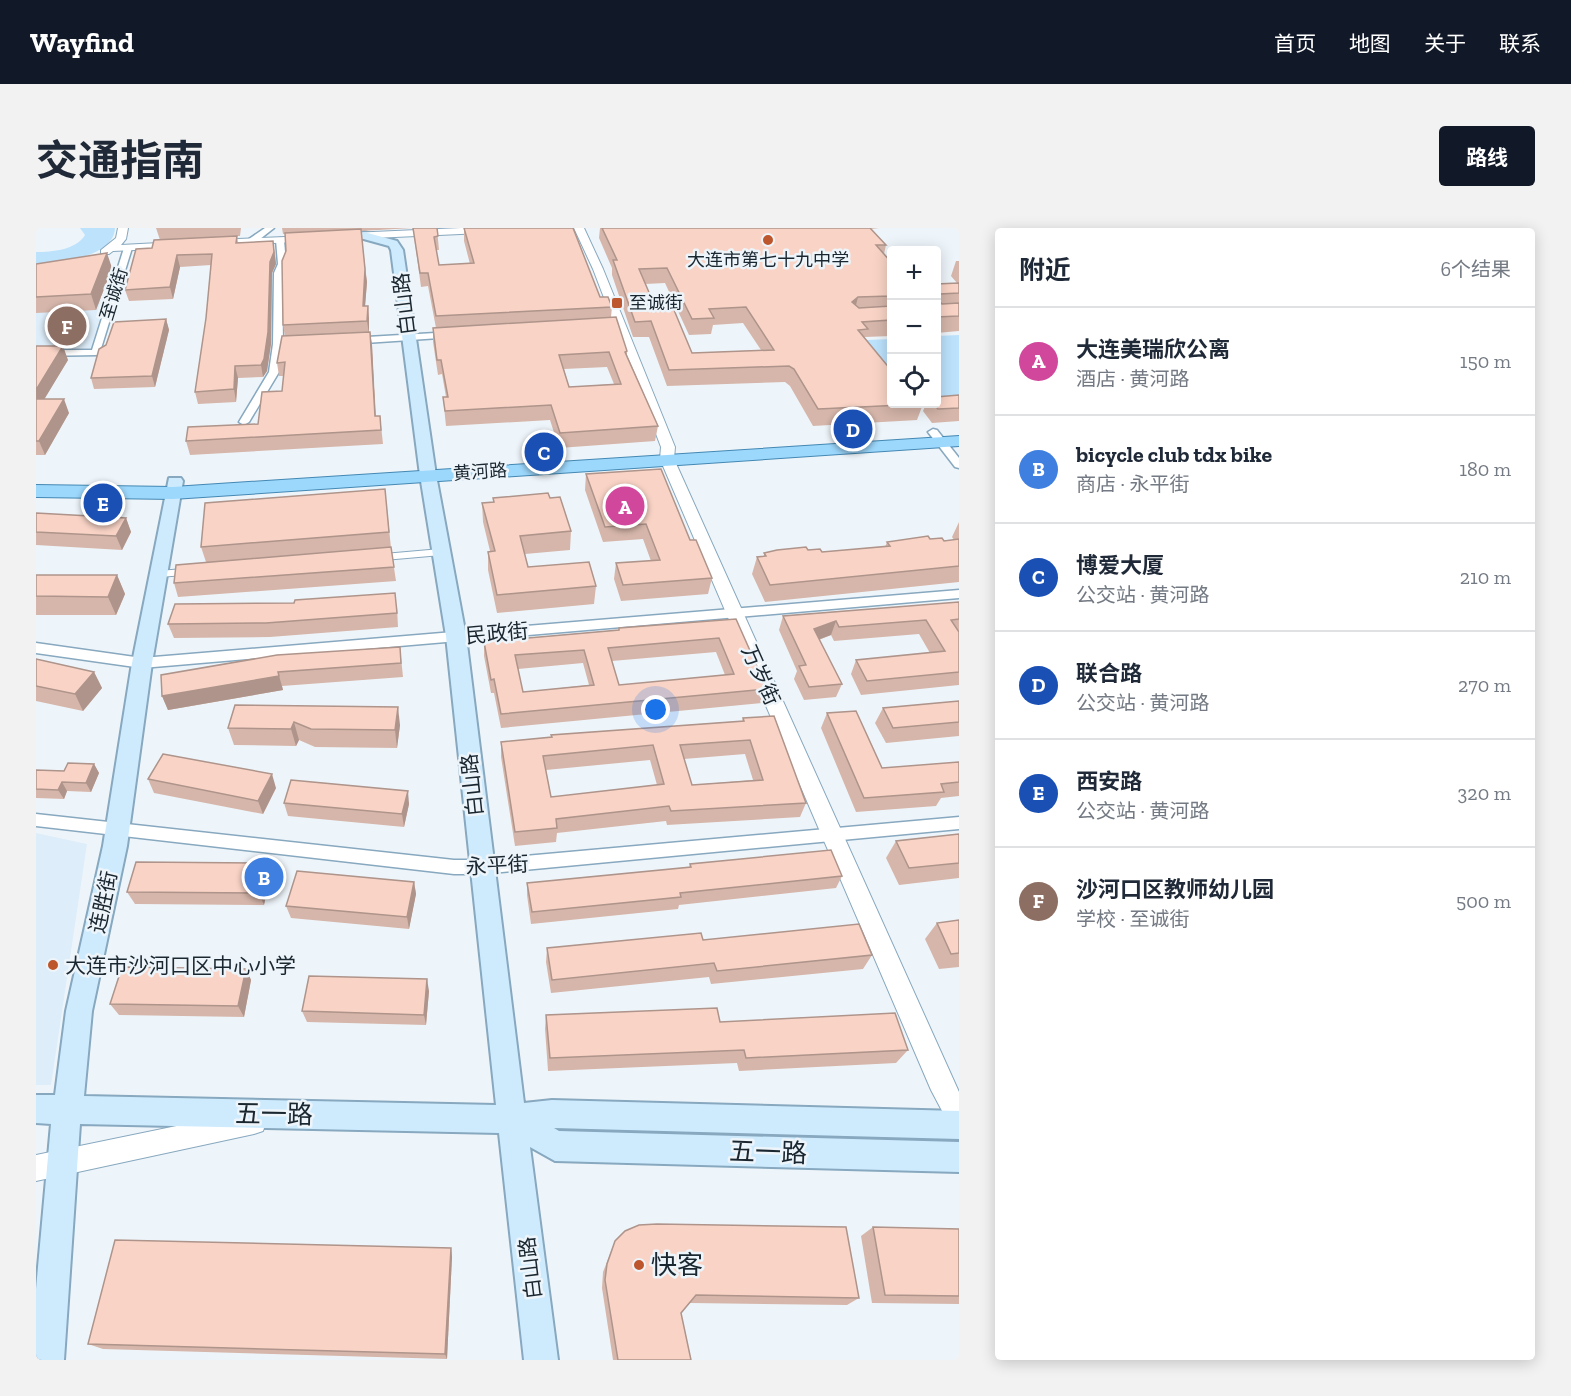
<!DOCTYPE html>
<html lang="zh">
<head>
<meta charset="utf-8">
<style>
  :root { --surface:#fff; --page:#f2f2f3; --text:#1f2937; --muted:#747a83; --line:#e0e1e3; --accent:#111827 }
  body { margin:0; font-family:"Zilla Slab","Noto Sans SC",serif; background:var(--page); color:var(--text) }
  .controls { position:absolute; right:18px; top:18px; display:grid; overflow:hidden; border-radius:6px; box-shadow:0 3px 15px #0003 }
  .controls button { width:54px; height:54px; display:grid; place-items:center; padding:0; border:0; border-bottom:2px solid var(--line); background:var(--surface); color:var(--text); font:30px sans-serif }
  .you { position:absolute; left:620px; top:482px; width:21px; height:21px; margin:-15px; border:4px solid #fff; border-radius:50%; background:#1a73e8; box-shadow:0 0 0 9px #1a73e833 }
  .badge { display:grid; place-items:center; width:39px; height:39px; border-radius:50%; background:var(--accent); color:#fff; font-size:20px; font-weight:700 }
  .pin { position:absolute; translate:-50% -50%; border:3px solid #fff; box-shadow:0 2px 6px #0006 }
  .list { margin:0; padding:0; list-style:none }
  h2 { display:flex; justify-content:space-between; align-items:center; height:78px; margin:0; padding:0 24px; font-size:26px }
  h2 small { font-size:20px; font-weight:400; color:var(--muted) }
  .list li { display:grid; grid-template-columns:39px 1fr auto; gap:18px; align-items:center; box-sizing:border-box; height:108px; padding:0 24px; border-top:2px solid var(--line) }
  .list b { display:block; font-size:22px; white-space:nowrap }
  .list p { margin:0; font-size:20px; white-space:nowrap; color:var(--muted) }
  .list em { font-size:20px; font-style:normal; color:var(--muted) }
  .icon { flex:none; width:33px; height:33px; fill:none; stroke:currentColor; stroke-width:2; stroke-linecap:round; stroke-linejoin:round }
  .map { position:relative; flex:none; width:923px; height:1132px; overflow:hidden; border-radius:6px }
  header { display:flex; align-items:center; gap:36px; box-sizing:border-box; height:84px; padding:0 30px; background:var(--accent); color:#fff }
  header strong { font-size:28px }
  nav { display:flex; gap:33px; margin-inline-start:auto; font-size:21px }
  .intro { display:flex; align-items:center; justify-content:space-between; box-sizing:border-box; height:144px; padding:0 36px }
  h1 { margin:0; font-size:42px }
  .button { padding:15px 27px; border-radius:6px; background:var(--accent); color:#fff; font-size:21px; font-weight:700 }
  main { display:flex; gap:36px; padding:0 36px }
  aside { flex:1; background:var(--surface); border-radius:6px; box-shadow:0 3px 15px #0003 }
  .map>svg:first-child { display:block }
  .built { fill:#ddedf9 }
  .green { fill:#bce2fc }
  .lines { fill:none; stroke-linecap:round; stroke-linejoin:round }
  .service-casing { stroke:#87a8bf; stroke-width:8 }
  .minor-casing { stroke:#87a8bf; stroke-width:3 }
  .tertiary-casing { stroke:#87a8bf; stroke-width:2 }
  .secondary-casing { stroke:#87a8bf; stroke-width:4 }
  .primary-casing { stroke:#4488b3; stroke-width:2 }
  .service { stroke:#fff; stroke-width:6 }
  .minor { fill:#fff; fill-rule:evenodd }
  .tertiary { fill:#fff; fill-rule:evenodd }
  .secondary { fill:#ceebfe; fill-rule:evenodd }
  .primary { fill:#9cd7fc; fill-rule:evenodd }
  .wall { fill:#d6b6aa; fill-rule:evenodd }
  .shaded-wall { fill:#ae948b }
  .building { fill:#f9d4c6; stroke:#ae948b; stroke-width:1.5; fill-rule:evenodd }
  .poi-dot { fill:#bd562d; stroke:#eef5fa; stroke-width:2 }
  .labels { text-anchor:middle; dominant-baseline:central; stroke-width:5; stroke-linejoin:round; paint-order:stroke }
  .far-poi-label { font-size:18px; fill:#1a2730; stroke:#eef5fa }
  .far-street-label { font-size:18px; fill:#1a2730; stroke:#eef5fa }
  .street-label { font-size:21px; fill:#1a2730; stroke:#eef5fa }
  .poi-label { font-size:21px; fill:#1a2730; stroke:#eef5fa; text-anchor:start }
  .near-street-label { font-size:26px; fill:#1a2730; stroke:#eef5fa }
  .near-poi-label { font-size:26px; fill:#1a2730; stroke:#eef5fa; text-anchor:start }
</style>
</head>
<body>
<header>
<strong>Wayfind</strong>
<nav><a>首页</a><a>地图</a><a>关于</a><a>联系</a></nav>
</header>
<div class="intro"><h1>交通指南</h1><a class="button">路线</a></div>
<main>
<div class="map">
<svg width="923" height="1132" viewBox="0 0 923 1132">
  <rect width="100%" height="100%" fill="#eef5fa"/>
  <g class="built">
    <polygon points="69,72 55,120 0,120 0,76"/>
    <polygon points="0,605 51,616 15,857 0,857"/>
  </g>
  <g class="green">
    <path d="M44 0H79C78 30 22 34 0 37V24C16 24 40 22 49 7Z"/>
    <polygon points="923,107 923,168 901,169 900,108"/>
    <polygon points="855,111 855,146 830,112"/>
  </g>
  <g class="lines">
    <g class="service-casing">
      <g id="service">
        <polyline points="348,329 405,324"/>
        <polyline points="123,346 148,344"/>
      </g>
    </g>
    <g class="minor-casing">
      <g id="minor">
        <polygon points="229,0 238,0 219,15 213,15 213,11"/>
        <polygon points="244,10 248,12 250,36 246,45 247,116 243,144 213,194 208,197 203,194 233,144 237,116 238,45 242,36 240,12"/>
        <polygon points="92,18 96,20 63,127 0,128 0,122 56,122 88,20"/>
        <polygon points="416,104 419,105 419,109 314,116 309,113 314,110"/>
        <polygon points="897,201 901,202 923,230 923,240 919,239 892,204"/>
        <polygon points="923,362 923,370 106,440 0,425 0,415 106,430"/>
        <polygon points="0,586 418,632 445,632 923,589 923,601 445,646 418,646 0,598"/>
      </g>
    </g>
    <g class="tertiary-casing">
      <g id="tertiary">
        <polygon points="82,0 92,0 90,11 85,17 142,14 147,17 142,20 77,23 73,26 65,26 65,22 80,10"/>
        <polygon points="425,0 497,0 492,3 315,11 310,8 315,5"/>
        <polygon points="538,0 548,0 567,41 639,219 638,231 923,864 923,901 914,898 895,862 624,231 625,219 557,41"/>
        <polygon points="274,8 278,9 278,13 177,18 172,15 177,12"/>
        <polygon points="218,882 227,885 230,894 227,903 218,906 0,953 0,927"/>
      </g>
    </g>
    <g class="secondary-casing">
      <polygon id="secondary" points="328,4 361,13 367,22 400,247 430,408 488,875 516,872 923,883 923,911 518,900 523,903 923,914 923,944 519,933 494,919 522,1132 488,1132 463,905 44,896 28,1132 0,1132 0,1061 15,896 0,895 0,867 19,867 30,783 67,618 96,435 133,250 145,250 147,253 116,435 91,618 56,783 48,868 460,877 410,408 384,247 355,22 353,18 324,10 324,6"/>
    </g>
    <g class="primary-casing">
      <polygon id="primary" points="923,208 923,218 137,271 0,269 0,257 137,259"/>
    </g>
    <use href="#service" class="service"/>
    <use href="#minor" class="minor"/>
    <use href="#tertiary" class="tertiary"/>
    <use href="#secondary" class="secondary"/>
    <use href="#primary" class="primary"/>
  </g>
  <g class="wall">
    <polygon points="120,0 205,0 204,8 201,8 202,14 239,24 240,36 236,45 235,116 231,143 227,149 202,150 200,174 162,176 159,164 170,90 175,37 144,39 137,71 93,73 89,62 116,20 124,12"/>
    <path d="M246 0H401L403 22H400L403 37 434 36 428 13V0L564 69 576 79 575 89 591 123V127L622 198 619 213 523 220 514 192 410 198 407 169H410L406 146 402 147 397 114V100H400L392 58 385 59 377 0 325 3 331 54 329 78H332L333 91V104L336 117 340 188H344L347 216 154 227 150 213 222 196 246 163 248 148H243L241 135 249 108 247 97 250 23 249 6H247ZM571 139 578 156 533 159 528 141Z"/>
    <path d="M564 0H843L835 1 850 17 848 26 855 34V108L829 109V110L855 176H887L881 192 777 198 754 158 749 154 631 158 613 109H597L576 47V40L563 10ZM629 55 653 107 675 106 677 97 707 95 725 122 656 125 621 83 609 56Z"/>
    <polygon points="920,33 923,33 923,103 900,105 900,56 921,55 915,48"/>
    <polygon points="0,36 76,40 60,82 0,85"/>
    <polygon points="130,91 133,102 119,159 58,161 55,150"/>
    <polygon points="0,118 32,132 8,171 33,185 9,227 0,227"/>
    <polygon points="923,167 923,193 896,195 887,183 890,176 900,176"/>
    <polygon points="550,246 654,312 676,350 672,366 585,373 578,351 580,335 615,333 607,311 567,314 549,262"/>
    <polygon points="349,261 355,320 360,353 142,369 138,355 170,334 165,319"/>
    <polygon points="457,270 514,270 535,303 534,322 489,326 492,339 560,358 558,376 461,385 452,342 452,324 454,323 447,294 446,275 457,275"/>
    <polygon points="0,285 90,290 95,304 86,322 0,317"/>
    <polygon points="923,294 923,354 729,374 716,346 721,329 728,328 728,325 772,322 786,324 849,319 851,314 918,312 916,309"/>
    <polygon points="0,347 81,347 89,366 80,387 0,387"/>
    <polygon points="923,374 923,457 825,467 815,446 820,432 894,425 883,406 798,413 795,407 783,412 806,456 800,469 768,472 758,451 761,443 743,402 747,388"/>
    <polygon points="361,379 362,399 234,409 138,410 132,396"/>
    <path d="M700 391 731 461 726 475 465 500 458 465H455L448 428V414L582 402 583 400ZM680 424 689 447 583 457 576 433ZM547 435 553 457 487 464 482 441Z"/>
    <polygon points="364,419 367,449 246,458 247,462 132,482 126,468"/>
    <polygon points="0,431 58,444 66,460 47,483 0,473"/>
    <polygon points="923,473 923,508 850,515 839,495 847,480"/>
    <polygon points="199,477 364,497 361,520 279,519 263,512 260,518 198,517 192,500"/>
    <polygon points="791,485 846,540 923,534 923,568 905,570 900,578 820,584 785,500"/>
    <path d="M707 490 770 575 764 589 631 597 630 593 521 605 520 614 479 618 465 529V514L515 509V507L706 493ZM709 526 717 552 656 557 648 531ZM614 532 621 557 515 569 510 542Z"/>
    <polygon points="58,536 63,545 55,564 31,563 28,571 0,570 0,542 28,543"/>
    <polygon points="112,551 240,560 227,586 118,565"/>
    <polygon points="248,575 373,576 368,599 252,588"/>
    <polygon points="923,606 923,650 863,657 850,630 860,613"/>
    <polygon points="229,635 234,648 228,677 99,676 91,664"/>
    <polygon points="654,636 806,648 800,660 643,677 642,681 495,696 491,667 491,655 653,640"/>
    <polygon points="378,654 380,666 373,701 255,690 250,678"/>
    <polygon points="923,692 923,739 903,741 889,711 901,695"/>
    <polygon points="667,712 836,727 827,741 675,756 673,749 515,765 510,734 511,720"/>
    <polygon points="210,741 215,752 208,789 83,787 74,776"/>
    <polygon points="393,763 390,797 271,794 266,783"/>
    <polygon points="510,787 684,794 872,822 860,835 703,843 701,835 512,843 509,801"/>
    <polygon points="837,999 923,1001 923,1076 836,1075 825,1008"/>
    <polygon points="579,1013 823,1070 811,1077 654,1075 645,1085 655,1132 577,1132 566,1060 567,1044"/>
    <polygon points="415,1020 416,1029 411,1131 67,1121 52,1116"/>
  </g>
  <g class="shaded-wall">
    <polygon points="237,13 240,36 236,45 235,116 231,143 227,149 225,137 234,34"/>
    <polygon points="71,25 76,40 60,82 55,66"/>
    <polygon points="141,27 144,39 137,71 134,59"/>
    <polygon points="329,41 331,54 328,91 327,78"/>
    <polygon points="822,69 818,85 816,74"/>
    <polygon points="332,78 333,91 333,106 331,93"/>
    <polygon points="130,91 133,102 119,159 116,148"/>
    <polygon points="334,104 336,117 340,202 339,188"/>
    <polygon points="27,118 32,132 0,185 0,162"/>
    <polygon points="199,138 202,150 200,174 198,161"/>
    <polygon points="28,171 33,185 9,227 3,213"/>
    <polygon points="90,290 95,304 86,322 80,308"/>
    <polygon points="81,347 89,366 80,387 72,369"/>
    <polygon points="800,393 795,407 773,415 778,401"/>
    <polygon points="58,444 66,460 47,483 39,466"/>
    <polygon points="242,444 247,462 132,482 126,468"/>
    <polygon points="362,479 364,497 361,520 359,502"/>
    <polygon points="258,494 263,512 260,518 255,501"/>
    <polygon points="58,536 63,545 55,564 50,555"/>
    <polygon points="236,546 240,560 227,586 222,573"/>
    <polygon points="26,554 31,563 28,571 22,562"/>
    <polygon points="372,563 373,576 368,599 366,586"/>
    <polygon points="229,635 234,648 228,677 223,665"/>
    <polygon points="378,654 380,666 373,701 371,689"/>
    <polygon points="210,741 215,752 208,789 202,778"/>
    <polygon points="391,751 393,763 390,797 388,787"/>
    <polygon points="415,1020 416,1029 411,1131 409,1126"/>
  </g>
  <g class="building">
    <polygon points="377,0 401,0 402,8 398,9 403,37 438,35 428,0 537,0 564,69 572,69 576,79 400,88 392,45 384,45"/>
    <path d="M566 0H834L850 17H840L855 34V68L822 69 816 74 823 80 855 78V92L826 94 832 101 822 102 855 142V176H887L782 181 758 141 753 138 633 142 615 93 599 94 577 32H581ZM631 40 656 91 678 90 673 81 710 79 738 122 656 125 638 82 621 83 603 41Z"/>
    <polygon points="325,1 329,41 327,78 332,78 331,93 247,97 246,33 250,23 249,5"/>
    <polygon points="201,8 200,15 237,13 238,24 234,34 232,104 228,131 225,137 199,138 198,161 159,164 170,90 176,26 141,27 134,59 89,62 100,21 116,20 118,12"/>
    <polygon points="71,25 55,66 0,69 0,36"/>
    <polygon points="923,55 923,65 904,66 903,73 906,76 923,75 923,88 900,89 900,56"/>
    <path d="M580 89 591 123 589 124 622 198 524 205 515 177 409 183 407 169H412L405 132H401L397 100ZM573 124 585 156 533 159 523 127Z"/>
    <polygon points="130,91 116,148 55,150 63,121 70,117 78,94"/>
    <polygon points="334,104 339,188 344,188 345,202 150,213 152,199 222,196 226,164 246,163 249,134 241,135 246,108"/>
    <polygon points="0,118 27,118 0,162"/>
    <polygon points="923,167 923,180 902,181 897,176 900,176 900,169"/>
    <polygon points="0,171 28,171 3,213 0,213"/>
    <polygon points="625,241 654,312 660,312 676,350 587,357 580,335 624,332 610,296 569,299 550,246"/>
    <polygon points="349,261 353,304 165,319 169,275"/>
    <polygon points="512,265 514,270 524,269 535,303 484,308 492,339 553,334 560,358 461,367 452,324 459,323 446,275 458,274 457,270"/>
    <polygon points="0,285 90,290 80,308 0,304"/>
    <polygon points="892,308 894,311 906,310 908,313 923,311 923,338 734,357 721,329 730,328 728,325 741,322 770,319 772,322 784,321 786,324 854,318 851,314"/>
    <polygon points="355,319 358,339 138,355 140,337"/>
    <polygon points="0,347 81,347 72,369 0,368"/>
    <polygon points="359,365 361,385 230,395 132,396 139,376 258,375 259,372"/>
    <polygon points="923,374 923,391 915,392 923,404 923,444 831,453 820,432 909,423 890,392 803,399 800,393 778,401 806,456 773,459 763,438 770,437 747,388"/>
    <path d="M700 391 731 461 465 486 458 451 455 452 448 414 583 402V400ZM683 410 698 446 583 457 572 420ZM548 422 558 457 487 464 479 427Z"/>
    <polygon points="364,419 365,435 242,444 243,448 126,468 125,447 241,427"/>
    <polygon points="0,431 58,444 39,466 0,458"/>
    <polygon points="923,473 923,494 857,500 847,480"/>
    <polygon points="199,477 362,479 359,502 275,501 258,494 255,501 192,500"/>
    <polygon points="820,483 846,540 923,534 923,554 905,556 908,564 828,570 791,485"/>
    <path d="M738 488 770 575 635 583 633 578 520 591 521 600 479 604 465 514 516 509 515 507 708 493 707 490ZM714 512 727 552 656 557 644 517ZM617 517 628 556 515 569 507 528Z"/>
    <polygon points="127,526 236,546 222,573 112,551"/>
    <polygon points="32,535 58,536 50,555 26,554 22,562 0,561 0,542 28,543"/>
    <polygon points="255,552 372,563 366,586 248,575"/>
    <polygon points="923,606 923,635 873,640 860,613"/>
    <polygon points="795,622 806,648 644,665 645,669 496,684 491,655 655,639 654,636"/>
    <polygon points="100,634 229,635 223,665 91,664"/>
    <polygon points="261,643 378,654 371,689 250,678"/>
    <polygon points="923,692 923,725 915,726 901,695"/>
    <polygon points="823,696 836,727 681,743 678,735 516,752 511,720 665,705 667,712"/>
    <polygon points="86,739 210,741 202,778 74,776"/>
    <polygon points="273,748 391,751 388,787 266,783"/>
    <polygon points="681,780 684,794 859,785 872,822 710,830 708,822 514,830 510,787"/>
    <polygon points="621,996 810,999 823,1070 660,1067 645,1085 655,1132 582,1132 569,1052 571,1036 579,1013 589,1003 603,997"/>
    <polygon points="837,999 923,1001 923,1068 849,1067"/>
    <polygon points="79,1012 415,1020 409,1126 52,1116"/>
  </g>
  <g class="poi-dot">
    <circle cx="732" cy="12" r="6"/>
    <rect x="575" y="69" width="12" height="12" rx="3"/>
    <circle cx="17" cy="737" r="6"/>
    <circle cx="603" cy="1037" r="6"/>
  </g>
  <g class="labels">
    <g class="far-poi-label">
      <text x="732" y="32">大连市第七十九中学</text>
      <text x="593" y="75" text-anchor="start">至诚街</text>
    </g>
    <g class="far-street-label">
      <text transform="translate(78 66) rotate(-73)">至诚街</text>
      <text transform="translate(444 244) rotate(-4)">黄河路</text>
    </g>
    <g class="street-label">
      <text transform="translate(368 76) rotate(-97)">白山路</text>
      <text transform="translate(461 405) rotate(-5)">民政街</text>
      <text transform="translate(725 447) rotate(66)">万岁街</text>
      <text transform="translate(436 557) rotate(-96)">白山路</text>
      <text transform="translate(461 637) rotate(-3)">永平街</text>
      <text transform="translate(67 674) rotate(-78)">连胜街</text>
      <text transform="translate(494 1040) rotate(-97)">白山路</text>
    </g>
    <g class="poi-label">
      <text x="29" y="737">大连市沙河口区中心小学</text>
    </g>
    <g class="near-street-label">
      <text transform="translate(238 886) rotate(1)">五一路</text>
      <text transform="translate(732 924) rotate(2)">五一路</text>
    </g>
    <g class="near-poi-label">
      <text x="615" y="1037">快客</text>
    </g>
  </g>
</svg>
<div class="controls">
<button>+</button>
<button>−</button>
<button><svg class="icon" aria-label="locate" viewBox="0 0 24 24"><circle cx="12" cy="12" r="6"/><path d="M12 2v4M12 18v4M2 12h4M18 12h4"/></svg></button>
</div>
<div class="you"></div>
<div class="pin badge" style="left:589px;top:278px;background:#d1479c">A</div>
<div class="pin badge" style="left:228px;top:649px;background:#3f7fe0">B</div>
<div class="pin badge" style="left:508px;top:224px;background:#1a4fb4">C</div>
<div class="pin badge" style="left:817px;top:201px;background:#1a4fb4">D</div>
<div class="pin badge" style="left:67px;top:275px;background:#1a4fb4">E</div>
<div class="pin badge" style="left:31px;top:98px;background:#8d6e63">F</div>
</div>
<aside>
<h2>附近<small>6个结果</small></h2>
<ul class="list">
<li><span class="badge" style="background:#d1479c">A</span><div><b>大连美瑞欣公离</b><p>酒店 · 黄河路</p></div><em>150 m</em></li>
<li><span class="badge" style="background:#3f7fe0">B</span><div><b>bicycle club tdx bike</b><p>商店 · 永平街</p></div><em>180 m</em></li>
<li><span class="badge" style="background:#1a4fb4">C</span><div><b>博爱大厦</b><p>公交站 · 黄河路</p></div><em>210 m</em></li>
<li><span class="badge" style="background:#1a4fb4">D</span><div><b>联合路</b><p>公交站 · 黄河路</p></div><em>270 m</em></li>
<li><span class="badge" style="background:#1a4fb4">E</span><div><b>西安路</b><p>公交站 · 黄河路</p></div><em>320 m</em></li>
<li><span class="badge" style="background:#8d6e63">F</span><div><b>沙河口区教师幼儿园</b><p>学校 · 至诚街</p></div><em>500 m</em></li>
</ul>
</aside>
</main>
</body>
</html>
